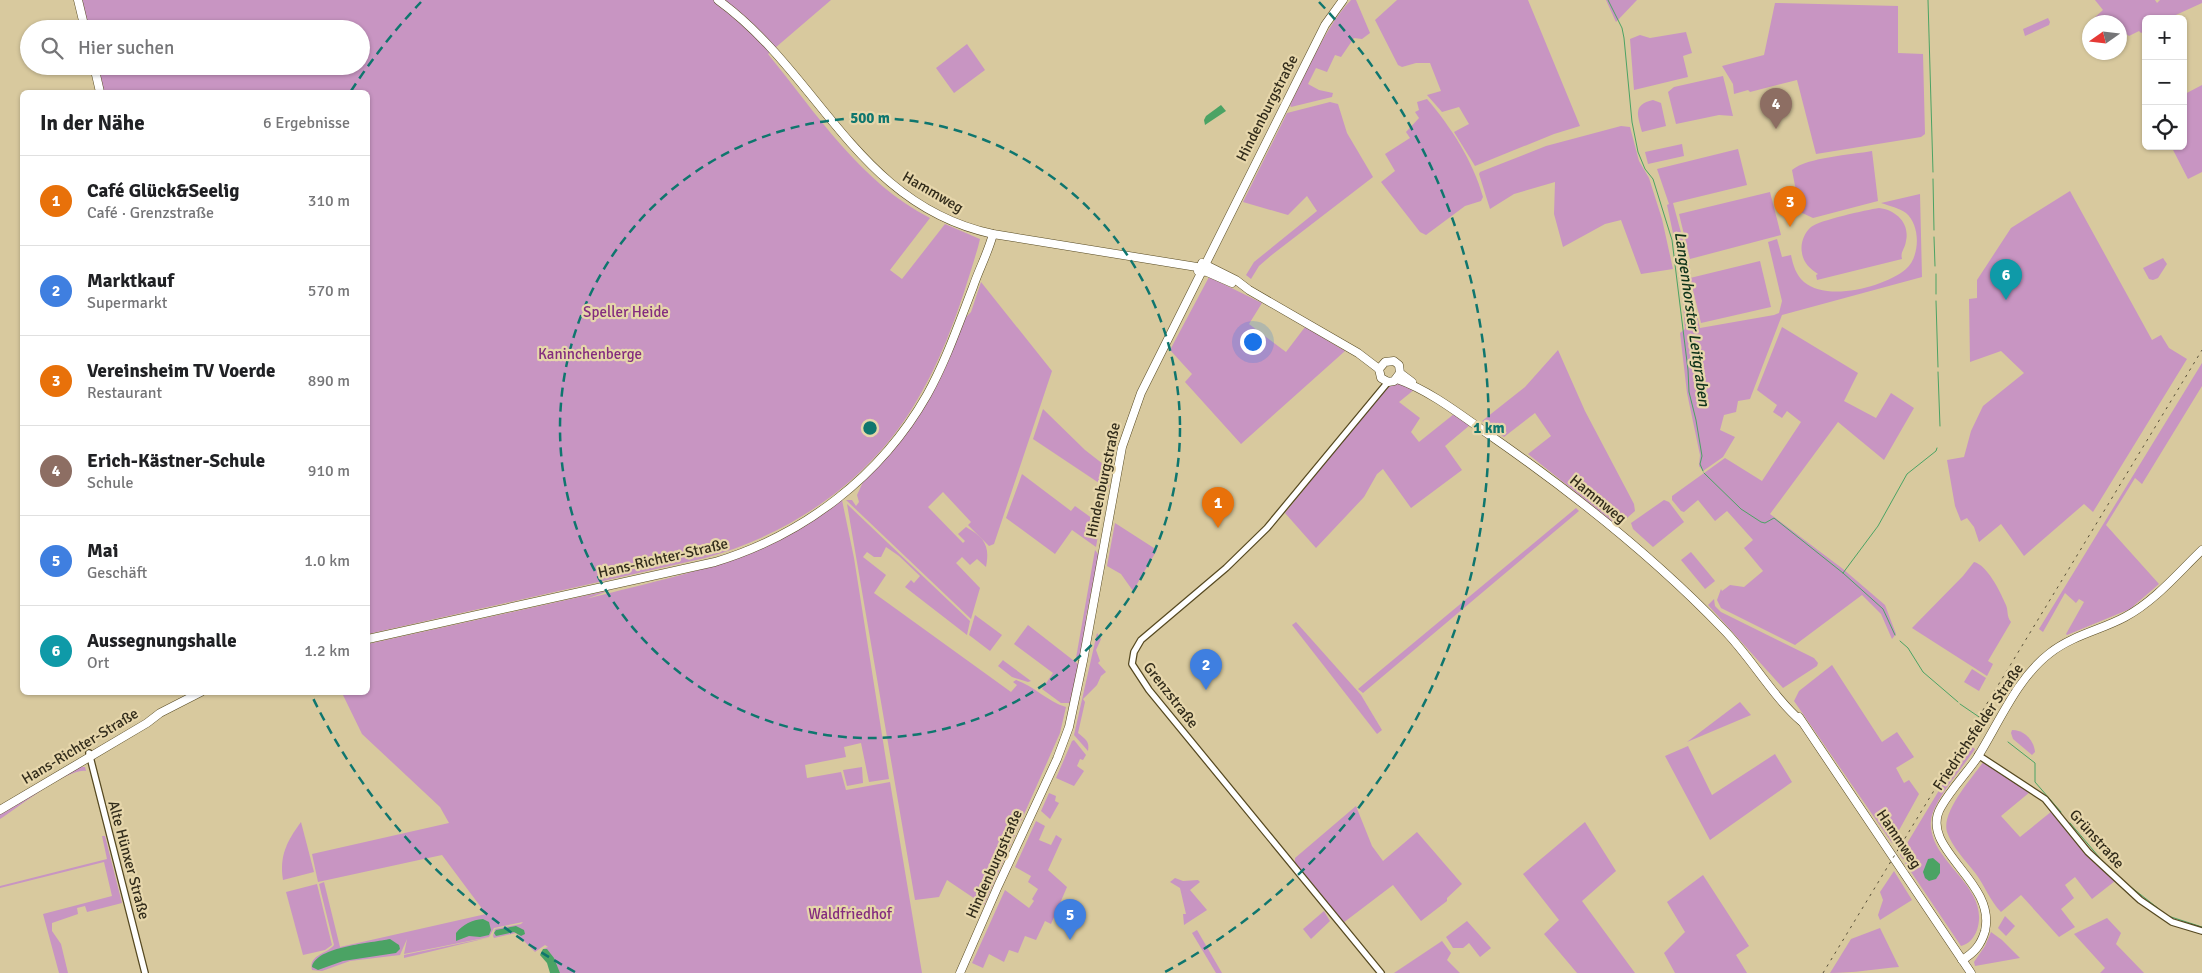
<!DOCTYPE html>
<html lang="de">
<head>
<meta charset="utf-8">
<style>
  :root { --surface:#fff; --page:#f6f6f6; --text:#202124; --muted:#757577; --line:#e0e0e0; --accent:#0b8043 }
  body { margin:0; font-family:Signika,sans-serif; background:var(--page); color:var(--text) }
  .controls { position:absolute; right:15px; top:15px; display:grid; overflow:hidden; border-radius:8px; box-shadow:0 1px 4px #0004 }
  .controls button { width:45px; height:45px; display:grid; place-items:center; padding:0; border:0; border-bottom:1px solid var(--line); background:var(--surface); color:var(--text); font:25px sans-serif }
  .compass { position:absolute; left:2082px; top:15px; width:45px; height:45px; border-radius:50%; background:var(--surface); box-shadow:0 1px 4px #0004; rotate:256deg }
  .you { position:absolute; left:1252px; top:341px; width:18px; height:18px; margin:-12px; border:4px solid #fff; border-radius:50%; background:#1a73e8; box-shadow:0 0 0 8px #1a73e833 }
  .badge { display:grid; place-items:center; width:32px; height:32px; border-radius:50%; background:var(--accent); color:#fff; font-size:16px; font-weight:700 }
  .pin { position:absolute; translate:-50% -41px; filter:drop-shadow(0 1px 2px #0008) }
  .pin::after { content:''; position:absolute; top:26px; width:18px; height:15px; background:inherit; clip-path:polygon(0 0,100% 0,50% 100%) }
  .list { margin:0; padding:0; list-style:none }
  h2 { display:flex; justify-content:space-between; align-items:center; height:65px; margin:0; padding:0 20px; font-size:21px }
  h2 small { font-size:16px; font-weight:400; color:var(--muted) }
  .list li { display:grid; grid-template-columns:32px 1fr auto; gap:15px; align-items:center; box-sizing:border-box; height:90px; padding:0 20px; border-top:1px solid var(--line) }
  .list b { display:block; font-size:19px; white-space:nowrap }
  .list p { margin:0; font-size:16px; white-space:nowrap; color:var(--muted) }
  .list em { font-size:16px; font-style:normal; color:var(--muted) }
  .icon { flex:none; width:28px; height:28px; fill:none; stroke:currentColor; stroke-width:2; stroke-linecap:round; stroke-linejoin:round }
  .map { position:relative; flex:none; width:2202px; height:973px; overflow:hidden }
  .search { position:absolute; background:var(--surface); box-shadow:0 1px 4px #0004; left:20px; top:20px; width:350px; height:55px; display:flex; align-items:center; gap:12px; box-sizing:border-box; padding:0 18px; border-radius:28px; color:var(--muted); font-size:19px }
  .panel { position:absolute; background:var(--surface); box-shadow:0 1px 4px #0004; left:20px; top:90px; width:350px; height:605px; border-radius:8px }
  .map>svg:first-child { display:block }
  .green { fill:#c895c2 }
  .water { fill:#4ba364 }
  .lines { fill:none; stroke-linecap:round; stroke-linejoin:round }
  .stream { stroke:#4ba364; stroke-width:1 }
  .minor-casing { stroke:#564921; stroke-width:8 }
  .major-casing { stroke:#564921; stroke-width:9 }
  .minor { stroke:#fff; stroke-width:5.5 }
  .major { stroke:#fff; stroke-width:8 }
  .rail { stroke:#574f38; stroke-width:1; stroke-dasharray:2.5 5; stroke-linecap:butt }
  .ring { fill:none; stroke:#0f766e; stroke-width:2.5; stroke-dasharray:9 6 }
  .labels { text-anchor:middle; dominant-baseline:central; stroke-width:4.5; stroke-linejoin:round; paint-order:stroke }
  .street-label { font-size:15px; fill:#322c1b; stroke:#e6d6ab }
  .park-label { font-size:15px; fill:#842c7e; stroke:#e6d6ab }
  .water-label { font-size:16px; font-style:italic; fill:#0d3219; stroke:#e6d6ab }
  .centre { fill:#0f766e; stroke:#e6d6ab; stroke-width:2.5 }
  .ring-label { font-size:15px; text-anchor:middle; font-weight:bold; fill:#0f766e; stroke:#e6d6ab; stroke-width:4.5; stroke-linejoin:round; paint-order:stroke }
</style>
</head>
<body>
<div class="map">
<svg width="2202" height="973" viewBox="0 0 2202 973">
  <rect width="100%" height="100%" fill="#d8c99e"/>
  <g class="green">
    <path d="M80 0H831L768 54C816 113 861 183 930 218L890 270 902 279 945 224 980 239 978 247C962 301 945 354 916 402 870 481 791 534 705 558L368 634V92H103L96 66H361V29H87Z"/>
    <path d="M1351 0H1356L1370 33 1362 39 1354 38 1341 57 1335 55 1327 72 1316 68 1308 84 1319 90 1333 93 1332 97 1291 107 1290 105C1307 73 1326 25 1351 0Z"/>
    <polygon points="1397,0 1528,0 1580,126 1554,134 1475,166 1454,132 1469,124 1459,107 1442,112 1427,95 1441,91 1430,63 1416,63 1402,67 1398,65 1375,20"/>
    <polygon points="1606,0 1637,0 1616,22"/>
    <polygon points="2095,0 2155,0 2157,3 2160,0 2202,0 2202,3 2167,19 2146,19 2146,30 2141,33 2139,31 2129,36 2124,32 2120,35 2120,22 2095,22 2093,19 2103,10"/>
    <polygon points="1775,3 1898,6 1898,53 1923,54 1925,134 1921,137 1816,154 1797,80 1750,92 1748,90 1734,94 1733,84 1722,66 1764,55"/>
    <polygon points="2048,18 2050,22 2049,25 2025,36 2023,29"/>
    <polygon points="1686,32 1692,53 1683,56 1688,77 1634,90 1630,39 1640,35 1650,38"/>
    <polygon points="967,44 985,70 954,93 936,68"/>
    <polygon points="1723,76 1733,116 1719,115 1676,124 1668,92 1674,87"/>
    <polygon points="2202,85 2202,172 2188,179 2171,146 2183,146 2183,95"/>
    <path d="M1427 99C1451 127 1473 161 1483 197L1481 201 1465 206 1426 235 1420 232 1381 182 1395 171 1385 154 1410 138 1406 132 1419 118 1415 112 1419 110 1417 102Z"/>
    <path d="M1653 100 1661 103 1666 126 1642 132C1638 115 1632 105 1653 100Z"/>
    <polygon points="1330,102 1338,104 1347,133 1373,177 1273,254 1259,266 1251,279 1246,275 1254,262 1317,211 1307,196 1288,215 1243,202 1287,113"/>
    <polygon points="1621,126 1630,127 1639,161 1649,178 1662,219 1673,269 1641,274 1621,220 1605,224 1563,247 1554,214 1555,182 1514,194 1490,209 1479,174 1480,172 1546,146"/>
    <polygon points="1682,144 1684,156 1648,164 1645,152"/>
    <path d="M1738 149 1747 185 1673 203 1690 266 1688 278 1700 328 1774 315 1779 313 1782 301 1768 242 1777 239 1782 257 1791 255C1793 265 1796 275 1804 282 1827 302 1885 287 1906 269 1920 257 1921 226 1906 213 1899 208 1890 206 1881 203L1920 194 1922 277 1782 315 1750 399 1738 401 1736 412 1724 415 1720 430 1735 437 1723 457 1703 471 1699 466 1700 455 1687 393 1680 333 1685 329 1680 266 1667 205 1669 204 1657 169Z"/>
    <path d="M1872 151 1878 201 1813 218 1800 212 1792 170C1808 157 1851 155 1872 151Z"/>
    <polygon points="2070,191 2152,340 2161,335 2169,348 2187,359 2093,512 2084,504 2024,556 2001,524 1979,542 1974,527 1967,518 1961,521 1955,506 1947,460 1964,457 1971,431 1983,406 2024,373 2001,351 1970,362 1969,299 1977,298 1977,280 2011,228"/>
    <polygon points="1770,192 1781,235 1690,259 1679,214"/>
    <path d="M1879 208C1896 210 1910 223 1906 241 1905 249 1900 252 1902 259L1817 280 1816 275 1818 274C1810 269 1803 262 1802 253 1800 244 1804 233 1811 227 1820 220 1866 210 1879 208Z"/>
    <polygon points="2163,258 2167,264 2158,278 2153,280 2149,279 2143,268"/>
    <polygon points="1760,261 1771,307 1701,323 1690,278"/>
    <polygon points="1209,277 1262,303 1249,324 1286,352 1305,327 1345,351 1241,444 1185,382 1192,374 1170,350"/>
    <path d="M981 282 1052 371 994 544 989 546 968 525 971 522 943 492 928 507 963 543 965 541 958 534 966 527C985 538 990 546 986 567L977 559 970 565 962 557 956 563 980 588 971 619 846 500H852L856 506 859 502 857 495 863 482 894 449 922 411 943 373 966 317 971 312Z"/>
    <polygon points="1782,327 1858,373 1844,401 1876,418 1891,393 1914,408 1884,460 1838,422 1770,514 1843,569 1885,605 1896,634 1892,639 1881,614 1862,595 1795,645 1721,608 1717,600 1721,589 1722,591 1730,585 1744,587 1763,571 1744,548 1753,540 1727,511 1715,521 1698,500 1684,512 1681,511 1672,500 1672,496 1725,458 1762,481 1801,422 1787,411 1782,418 1773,412 1777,405 1757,390"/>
    <polygon points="1558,350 1585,411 1634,504 1635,511 1618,526 1528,454 1551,436 1535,413 1504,437 1482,421 1525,387"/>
    <polygon points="2202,363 2202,386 2142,484 2135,478 2106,525 2159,584 2130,609 2067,635 2066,634 2084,602 2079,599 2076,603 2065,593 2043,632 2039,629"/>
    <polygon points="1401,383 1415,389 1399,402 1420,418 1411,432 1419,442 1454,414 1470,425 1445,446 1462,470 1411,508 1383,469 1377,474 1364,497 1316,548 1285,513 1385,388"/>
    <polygon points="1043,409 1085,450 1112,471 1108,489 1033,439"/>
    <polygon points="1022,474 1071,511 1075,506 1100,524 1096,547 1072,530 1055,554 1006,518"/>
    <path d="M842 500 854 558 889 779 869 782 861 743 844 747 846 757 805 765 807 778 841 772 846 790 890 782 922 973H560L550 953 543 949 548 947 545 945 535 952 516 933 494 938 493 936 495 929 521 924 523 922 494 928 489 937 404 954 407 939 400 955 350 961 322 971 312 970C308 955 327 954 334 945L319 884 324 882 340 947 486 914 442 855 318 882 312 854 449 823 440 807 362 734 342 693 368 692V644L611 590 586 599C677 575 765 561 842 500Z"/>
    <polygon points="1664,500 1669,502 1684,522 1653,547 1633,529 1631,523"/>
    <path d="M847 504 970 621 967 635 905 587 911 580 914 583 920 576 899 556 886 547 881 557H874L867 552 863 557 886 575 874 593 1011 692 1017 685 1013 682 1016 680C1034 686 1048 702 1066 707L1060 733 984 905 947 880 939 897 915 900Z"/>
    <polygon points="1576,508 1579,511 1363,693 1358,689"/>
    <polygon points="1115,523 1157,550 1133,591 1121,574 1107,566"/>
    <polygon points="1095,550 1099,555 1086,617 1086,630 1080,656 1076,658"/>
    <polygon points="1691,552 1715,581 1705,589 1681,560"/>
    <path d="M1974 562C1987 565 2000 591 2005 603 2009 610 2006 616 2011 622L1988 661 1993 664 1987 676 1912 628 1963 576Z"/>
    <polygon points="1714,599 1715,606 1721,612 1814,658 1818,663 1817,666 1783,688 1708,605"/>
    <polygon points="975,615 1002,635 990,651 969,635"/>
    <polygon points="1296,622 1361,695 1382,730 1377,734 1292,625"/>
    <polygon points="1028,625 1078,664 1079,668 1070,703 1061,703 1042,689 1053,673 1014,644"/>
    <path d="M1097 633 1101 639 1096 650 1100 661 1098 663 1106 672 1101 676 1097 685 1083 699 1085 702 1078 733C1085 739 1090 741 1088 751L1074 735Z"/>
    <polygon points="1003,660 1004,661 1031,681 1028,682 1012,677 998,666"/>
    <polygon points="1832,665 1882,742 1897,732 1914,757 1896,768 1904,783 1909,780 1919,794 1892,843 1794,701 1799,691"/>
    <polygon points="1972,669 1986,678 1979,691 1964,682"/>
    <polygon points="1740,702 1751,715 1687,742"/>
    <path d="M2012 730C2024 730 2034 740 2035 752L2032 755 2013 739 2011 733Z"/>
    <polygon points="1074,740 1086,755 1083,760 1080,759 1077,766 1084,771 1074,786 1056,778 1072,741"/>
    <path d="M1967 744 1975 749C1964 766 1932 802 1931 821 1930 827 1932 834 1934 840 1946 870 1989 893 1977 930 1974 938 1969 944 1961 946L1905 863 1908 861 1905 858 1903 859 1900 855Z"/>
    <polygon points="1688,746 1712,795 1775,754 1792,782 1710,840 1665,756"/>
    <path d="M1984 761 2030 792 2001 816 2020 837 2052 811 2085 854 2115 881 2092 899 2075 877 2065 885 2074 898 2061 909 2075 927 2059 937 2021 895 2001 912C1990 901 1985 886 1976 874 1966 861 1952 847 1947 832 1941 812 1972 778 1984 761Z"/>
    <path d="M79 767H85L86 771C69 767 16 809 0 819V812Z"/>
    <polygon points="862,767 863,783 847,786 843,770"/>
    <polygon points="1049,793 1056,796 1055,801 1059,803 1050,819 1041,811"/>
    <polygon points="1356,806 1372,846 1383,861 1417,832 1462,884 1447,898 1447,901 1421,921 1393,885 1343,923 1295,863 1295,858"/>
    <polygon points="1036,821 1045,826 1039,840 1051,845 1056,835 1062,839 1048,870 1067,887 1051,924 1045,921 1036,940 1025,936 1018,953 1009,950 1004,962 989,954 983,968 972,963 1005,890 1029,908 1034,901 1032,899 1038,889 1028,882 1031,876 1015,867"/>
    <path d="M301 822 314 872 283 880C279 856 287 841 301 822Z"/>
    <polygon points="1585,822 1616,871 1582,901 1635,973 1577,973 1544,934 1559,920 1523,874"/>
    <polygon points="102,836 105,836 122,903 87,912 85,906 77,908 78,914 52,923 52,931 61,944 68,973 59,973 43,914 112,896 104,862 0,888 0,886 107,859"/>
    <polygon points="1894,871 1912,900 1880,920 1878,915 1883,900 1880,892"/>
    <polygon points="1703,875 1749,946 1736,955 1747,973 1675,973 1664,953 1685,932 1667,902"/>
    <polygon points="1175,878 1183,881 1198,880 1200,882 1190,890 1207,910 1184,925 1183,914 1186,914 1180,888 1170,882"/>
    <polygon points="317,884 332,945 325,950 303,955 286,892"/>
    <polygon points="1324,911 1330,921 1311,939 1303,929"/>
    <polygon points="2005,916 2015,926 2006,936 1998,928"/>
    <polygon points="2107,918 2121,933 2116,944 2144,973 2100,973 2105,968 2074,934"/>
    <polygon points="1467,921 1491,948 1480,957 1469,943 1463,948 1453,948 1446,937"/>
    <path d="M1880 928 1899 967C1876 969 1853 973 1830 973L1851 939Z"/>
    <polygon points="1197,930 1222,973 1216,973 1192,933"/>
    <polygon points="1991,932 2002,940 2020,958 1975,966 1974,962 1985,946"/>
    <polygon points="491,937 404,958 404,955"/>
    <polygon points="1442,941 1451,953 1447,960 1460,973 1394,973"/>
  </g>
  <g class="water">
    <polygon points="1221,105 1226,111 1205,125 1204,120 1206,116"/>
    <polygon points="1933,858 1940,864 1940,873 1936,879 1929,881 1925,878 1923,872 1928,859"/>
    <path d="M483 919 489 922 491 930 489 935 480 937 469 936 456 941V933C463 924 472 920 483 919Z"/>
    <polygon points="516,926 524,930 525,934 521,936 514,932 496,936 494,933 496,930"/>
    <path d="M390 939 399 945 400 949 396 953 343 961 318 970 312 967C316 946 373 943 390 939Z"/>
    <polygon points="543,949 547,949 554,958 560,973 550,973 547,963 540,955"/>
  </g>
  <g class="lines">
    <g class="stream">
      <polyline points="1608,0 1622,28 1624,38 1632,122 1638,152 1645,169 1653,179 1672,240 1688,370 1689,392 1696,420 1702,456 1700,464 1703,471"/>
      <polyline points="1928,0 1933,172"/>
      <polyline points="1933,179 1934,230"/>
      <polyline points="1934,237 1935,266"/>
      <polyline points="1936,274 1936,294"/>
      <polyline points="1936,301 1938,367"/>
      <polyline points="1938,372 1940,426"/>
      <polyline points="1704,473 1741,509 1761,522 1765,523 1774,518 1843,573 1883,609 1895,635"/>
      <polyline points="1843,573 1878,526 1907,474 1936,451 1937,448"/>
      <polyline points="1900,641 1908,648 1923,672 1958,702"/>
      <polyline points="1960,704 1985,721"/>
      <polyline points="2008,742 2035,763 2035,782 2061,812"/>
      <polyline points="2070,823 2105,864"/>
      <polyline points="2127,884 2159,909"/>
      <polyline points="2168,916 2202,927"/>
    </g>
    <g class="minor-casing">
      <g id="minor">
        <polyline points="89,753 145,973"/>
        <polyline points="1978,755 2045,799 2088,852 2140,900 2172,922 2202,931"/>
        <polyline points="1381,973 1149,690 1132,664 1134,652 1141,640 1226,568 1267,528 1388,382"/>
      </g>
    </g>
    <g class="major-casing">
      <g id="major">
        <polyline points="78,0 85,29"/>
        <path d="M718 0C820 74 857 205 993 234L1203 268"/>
        <polyline points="94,66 100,92"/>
        <polyline points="1202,263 1236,280 1249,290 1358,353 1379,369"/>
        <polyline points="1198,271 1207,272 1232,283"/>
        <polyline points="1400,373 1394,381 1388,382 1381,378 1379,369 1385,362 1394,361 1399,365 1400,373 1412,382"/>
        <path d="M1397 379C1431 391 1462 416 1491 436 1573 493 1653 556 1723 629 1750 656 1773 697 1801 721"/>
        <path d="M368 639 715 562C804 535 881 476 927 395 946 361 959 323 973 287 979 269 988 253 993 234"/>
        <polyline points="1799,717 1971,973"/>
        <polyline points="0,810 147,723 160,713 201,692"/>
        <path d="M1962 960C1974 953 1981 945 1985 931 1997 881 1917 848 1941 807 1951 789 1966 774 1977 758 1999 723 2017 678 2050 653 2073 635 2101 630 2125 617 2155 601 2178 573 2202 550"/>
        <polyline points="960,973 998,886 1057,759 1069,727 1083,661 1122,447 1141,393 1325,25 1343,0"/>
      </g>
    </g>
    <use href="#minor" class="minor"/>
    <use href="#major" class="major"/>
    <polyline class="rail" points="1823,973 2202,350"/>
  </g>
  <g class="ring">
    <circle cx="870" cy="428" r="310"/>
    <path d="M575 972A619 619 0 0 1 311 694M351 91A619 619 0 0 1 421 2M1319 2A619 619 0 0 1 1165 972"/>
  </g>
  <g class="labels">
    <g class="street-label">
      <text transform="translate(1267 108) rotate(-63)">Hindenburgstraße</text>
      <text transform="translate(933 192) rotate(30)">Hammweg</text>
      <text transform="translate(1103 480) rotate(-78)">Hindenburgstraße</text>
      <text transform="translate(1598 499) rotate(39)">Hammweg</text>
      <text transform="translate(663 558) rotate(-13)">Hans-Richter-Straße</text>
      <text transform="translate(1171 695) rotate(52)">Grenzstraße</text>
      <text transform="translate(1978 727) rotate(-56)">Friedrichsfelder Straße</text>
      <text transform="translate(80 746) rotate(-31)">Hans-Richter-Straße</text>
      <text transform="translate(1899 839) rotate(56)">Hammweg</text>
      <text transform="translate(2097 839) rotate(48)">Grünstraße</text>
      <text transform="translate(129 860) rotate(75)">Alte Hünxer Straße</text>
      <text transform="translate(994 864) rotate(-66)">Hindenburgstraße</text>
    </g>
    <g class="park-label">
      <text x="626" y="312">Speller Heide</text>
      <text x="590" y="354">Kaninchenberge</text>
      <text x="850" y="914">Waldfriedhof</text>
    </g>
    <g class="water-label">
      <text transform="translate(1692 319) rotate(82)">Langenhorster Leitgraben</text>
    </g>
  </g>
  <circle cx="870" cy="428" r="8" class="centre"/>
  <g class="ring-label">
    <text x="870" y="123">500 m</text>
    <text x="1489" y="433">1 km</text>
  </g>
</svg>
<div class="controls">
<button>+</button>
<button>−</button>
<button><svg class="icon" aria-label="locate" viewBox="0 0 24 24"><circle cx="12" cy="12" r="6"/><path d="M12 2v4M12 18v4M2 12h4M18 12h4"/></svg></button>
</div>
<svg class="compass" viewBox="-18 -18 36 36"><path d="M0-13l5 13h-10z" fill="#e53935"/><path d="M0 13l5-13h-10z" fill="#757577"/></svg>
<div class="you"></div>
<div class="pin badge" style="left:1218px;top:528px;background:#e8710a">1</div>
<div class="pin badge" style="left:1206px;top:690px;background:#3f7fe0">2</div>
<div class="pin badge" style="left:1790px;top:227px;background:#e8710a">3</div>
<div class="pin badge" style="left:1776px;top:129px;background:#8d6e63">4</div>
<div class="pin badge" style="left:1070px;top:940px;background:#3f7fe0">5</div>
<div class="pin badge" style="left:2006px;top:300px;background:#0f9aa8">6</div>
<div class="search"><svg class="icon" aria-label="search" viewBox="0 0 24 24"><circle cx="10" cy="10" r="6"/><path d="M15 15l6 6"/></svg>Hier suchen</div>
<section class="panel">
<h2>In der Nähe<small>6 Ergebnisse</small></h2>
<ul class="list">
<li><span class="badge" style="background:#e8710a">1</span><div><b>Café Glück&amp;Seelig</b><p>Café · Grenzstraße</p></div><em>310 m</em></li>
<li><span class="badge" style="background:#3f7fe0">2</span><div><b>Marktkauf</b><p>Supermarkt</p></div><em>570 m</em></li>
<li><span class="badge" style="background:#e8710a">3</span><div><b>Vereinsheim TV Voerde</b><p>Restaurant</p></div><em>890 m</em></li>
<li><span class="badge" style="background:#8d6e63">4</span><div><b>Erich-Kästner-Schule</b><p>Schule</p></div><em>910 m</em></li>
<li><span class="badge" style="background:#3f7fe0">5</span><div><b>Mai</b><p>Geschäft</p></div><em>1.0 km</em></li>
<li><span class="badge" style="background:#0f9aa8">6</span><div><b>Aussegnungshalle</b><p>Ort</p></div><em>1.2 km</em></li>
</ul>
</section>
</div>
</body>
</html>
